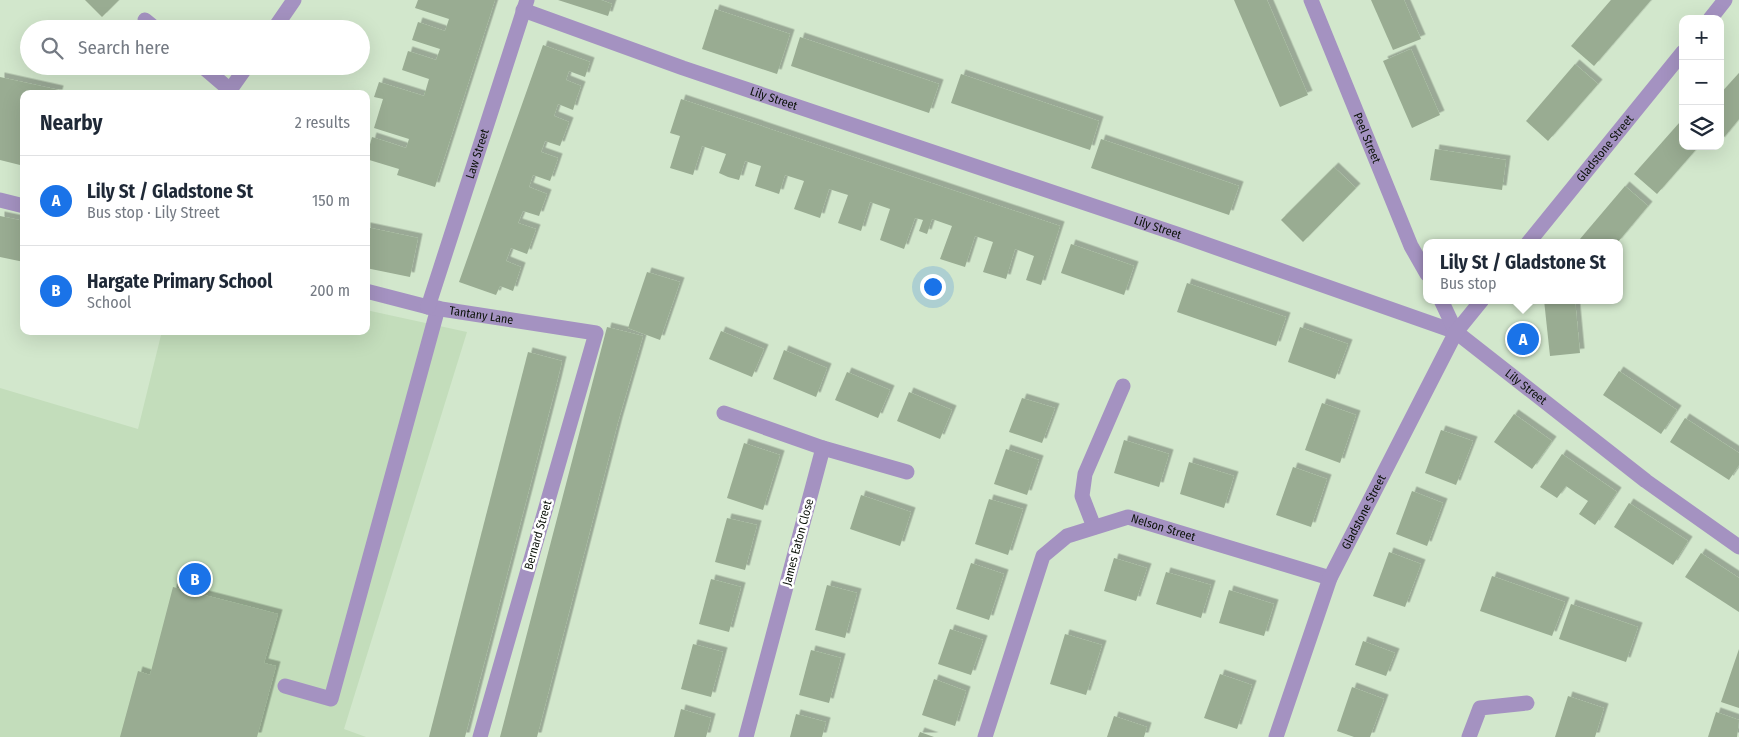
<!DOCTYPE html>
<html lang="en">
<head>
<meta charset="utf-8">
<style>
  :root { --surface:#fff; --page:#f6f6f7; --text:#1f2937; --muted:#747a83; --line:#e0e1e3; --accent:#1a73e8 }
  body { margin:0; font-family:"Fira Sans Condensed",sans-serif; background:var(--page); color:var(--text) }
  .controls { position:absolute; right:15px; top:15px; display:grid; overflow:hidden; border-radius:10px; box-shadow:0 5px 20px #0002 }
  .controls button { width:45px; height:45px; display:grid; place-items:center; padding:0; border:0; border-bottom:1px solid var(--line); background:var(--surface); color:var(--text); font:25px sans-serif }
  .you { position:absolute; left:932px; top:286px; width:18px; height:18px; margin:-12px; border:4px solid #fff; border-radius:50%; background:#1a73e8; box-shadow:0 0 0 8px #1a73e833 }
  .badge { display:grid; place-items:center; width:32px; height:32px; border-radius:50%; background:var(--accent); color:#fff; font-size:16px; font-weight:700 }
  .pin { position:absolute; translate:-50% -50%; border:2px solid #fff; box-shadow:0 1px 5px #0006 }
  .popup { position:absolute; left:1423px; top:239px; width:200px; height:65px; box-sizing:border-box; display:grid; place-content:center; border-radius:10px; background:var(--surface); filter:drop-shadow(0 1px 4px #0005); font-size:16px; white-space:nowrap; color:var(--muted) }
  .popup b { font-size:19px; color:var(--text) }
  .popup::after { content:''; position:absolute; left:50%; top:100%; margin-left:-10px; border:10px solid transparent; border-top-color:var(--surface) }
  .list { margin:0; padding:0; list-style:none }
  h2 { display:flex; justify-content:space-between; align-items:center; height:65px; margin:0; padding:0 20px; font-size:21px }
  h2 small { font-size:16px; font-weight:400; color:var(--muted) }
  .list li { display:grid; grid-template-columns:32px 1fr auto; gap:15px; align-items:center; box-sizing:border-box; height:90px; padding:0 20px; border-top:1px solid var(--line) }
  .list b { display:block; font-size:19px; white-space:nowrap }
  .list p { margin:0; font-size:16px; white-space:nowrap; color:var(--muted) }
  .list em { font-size:16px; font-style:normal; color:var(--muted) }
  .icon { flex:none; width:28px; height:28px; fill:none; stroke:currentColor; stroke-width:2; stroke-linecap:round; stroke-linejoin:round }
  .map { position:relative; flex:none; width:1739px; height:737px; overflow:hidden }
  .search { position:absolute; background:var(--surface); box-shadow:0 5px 20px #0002; left:20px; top:20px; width:350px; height:55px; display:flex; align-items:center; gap:12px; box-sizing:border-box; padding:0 18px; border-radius:28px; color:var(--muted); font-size:19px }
  .panel { position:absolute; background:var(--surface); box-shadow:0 5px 20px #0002; left:20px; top:90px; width:350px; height:245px; border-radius:10px }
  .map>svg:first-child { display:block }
  .built { fill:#c3ddbb }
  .building { fill:#99ac92; filter:url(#shadow) }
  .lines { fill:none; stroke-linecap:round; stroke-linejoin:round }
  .service { stroke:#a492c1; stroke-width:15 }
  .minor { stroke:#a492c1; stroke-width:15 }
  .labels { text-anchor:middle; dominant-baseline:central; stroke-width:5; stroke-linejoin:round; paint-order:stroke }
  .street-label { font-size:12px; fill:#0b1209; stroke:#fff }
</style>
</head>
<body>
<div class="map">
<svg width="1739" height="737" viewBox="0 0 1739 737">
  <defs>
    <filter id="shadow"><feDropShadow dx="4.5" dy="-4.5" stdDeviation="0" flood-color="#0004"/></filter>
  </defs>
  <rect width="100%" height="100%" fill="#d2e7cc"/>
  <polygon class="built" points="366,310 467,332 344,729 366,737 0,737 0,388 138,429 162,331 366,331"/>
  <g class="building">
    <polygon points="85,0 119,0 102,17"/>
    <polygon points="418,0 495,0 435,187 397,175 399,169 366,159 372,137 406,148 409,139 374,128 383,99 374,97 379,82 424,96 429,79 402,70 408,51 436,60 440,49 412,40 418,22 445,31 449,19 415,8"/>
    <polygon points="558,0 601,0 612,4 608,16"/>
    <polygon points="1234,0 1267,0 1308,95 1280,107"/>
    <polygon points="1371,0 1404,0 1421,39 1393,50"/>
    <polygon points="1611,0 1651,0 1594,66 1571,46"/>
    <polygon points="715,9 790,34 777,74 702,49"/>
    <polygon points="800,37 939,84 929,113 791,66"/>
    <polygon points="543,45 590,62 585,77 569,71 566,80 581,86 577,97 573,110 558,104 554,116 569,122 560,146 545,141 541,152 558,158 554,170 550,181 533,175 529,187 547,194 539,216 523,211 518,223 536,229 527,254 511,248 506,261 521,267 513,291 500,286 496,295 459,282"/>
    <polygon points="1411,49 1440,115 1412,128 1383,61"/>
    <polygon points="1575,64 1598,84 1548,141 1526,121"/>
    <polygon points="1739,73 1739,119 1720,142 1720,94"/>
    <polygon points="961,74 1099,121 1090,150 951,103"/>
    <polygon points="0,77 59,90 58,94 24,94 24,166 0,160"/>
    <polygon points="681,99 1060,226 1041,285 1026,280 1034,256 1015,249 1006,279 983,272 993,242 975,236 965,267 940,259 952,226 932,219 927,234 919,231 923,220 915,218 904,249 880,240 890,209 870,202 861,231 838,223 848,195 829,189 820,218 794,209 804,181 785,175 779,194 755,186 761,166 745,161 739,180 728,177 719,173 726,154 702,146 693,175 670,168 680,136 670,133"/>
    <polygon points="1680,122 1683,124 1683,146 1699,146 1657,194 1634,174"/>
    <polygon points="1101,139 1239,186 1229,215 1091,168"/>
    <polygon points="1435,149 1506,160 1502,190 1430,180"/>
    <polygon points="1334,167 1356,188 1303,242 1281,220"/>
    <polygon points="1625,186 1648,206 1617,243 1585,243 1580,239"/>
    <polygon points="0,216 24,221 24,262 0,257"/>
    <polygon points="366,227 418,238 410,277 366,268"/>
    <polygon points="1071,244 1134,266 1124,295 1061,273"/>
    <polygon points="647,272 680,282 660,340 628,328"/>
    <polygon points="1187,283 1286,317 1276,346 1177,312"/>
    <polygon points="1544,300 1575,300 1580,353 1550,356"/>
    <polygon points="607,327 643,336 618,422 537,737 500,737"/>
    <polygon points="1300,327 1348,344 1335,379 1288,362"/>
    <polygon points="721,331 764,349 752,377 709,359"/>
    <polygon points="784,350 827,368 816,397 773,379"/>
    <polygon points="528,352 562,361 557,382 465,737 429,737"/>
    <polygon points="1619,371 1677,410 1661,434 1603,395"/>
    <polygon points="847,372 890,390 878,418 835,400"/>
    <polygon points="909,392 952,410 940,439 897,421"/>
    <polygon points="1022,398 1055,408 1042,443 1009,432"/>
    <polygon points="1322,403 1356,415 1340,463 1305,450"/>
    <polygon points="1514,414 1552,441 1532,469 1494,442"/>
    <polygon points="1685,418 1739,453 1739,465 1729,480 1670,442"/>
    <polygon points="1441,430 1473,441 1456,485 1425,473"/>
    <polygon points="1124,440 1169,454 1159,487 1114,473"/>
    <polygon points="744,443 780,455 763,510 727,498"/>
    <polygon points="1006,449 1039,460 1027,495 994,484"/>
    <polygon points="1562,454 1617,492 1595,525 1579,514 1588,501 1576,493 1566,486 1557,498 1540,487"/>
    <polygon points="1189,462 1234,476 1224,508 1180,494"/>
    <polygon points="1293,467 1327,479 1311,527 1276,515"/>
    <polygon points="1412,491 1443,503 1427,546 1396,534"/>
    <polygon points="861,495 911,512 900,546 850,529"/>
    <polygon points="989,499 1023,509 1008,555 975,544"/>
    <polygon points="1629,503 1688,541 1673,565 1614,527"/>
    <polygon points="727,518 757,525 745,570 715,562"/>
    <polygon points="1389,552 1421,564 1405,607 1373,596"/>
    <polygon points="1701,553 1739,578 1739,612 1685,577"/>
    <polygon points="1114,558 1147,568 1136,601 1104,591"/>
    <polygon points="971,563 1004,574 989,620 956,609"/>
    <polygon points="1166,572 1211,585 1201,618 1156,604"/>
    <polygon points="1492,576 1565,602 1552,636 1480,611"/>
    <polygon points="711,579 741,587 729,632 699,624"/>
    <polygon points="827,585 857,593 845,638 815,630"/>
    <polygon points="173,587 278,614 264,663 276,666 257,737 120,737 138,671 150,675"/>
    <polygon points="1229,590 1274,604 1264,636 1219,623"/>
    <polygon points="1571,604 1638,627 1626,662 1559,639"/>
    <polygon points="950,629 983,640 971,675 938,664"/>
    <polygon points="1065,634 1102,645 1086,695 1050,684"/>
    <polygon points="1363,641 1395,653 1386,676 1355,665"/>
    <polygon points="693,644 723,652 711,697 681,689"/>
    <polygon points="1739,649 1739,708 1721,702"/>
    <polygon points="811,650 841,658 829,703 799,695"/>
    <polygon points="1220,674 1252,685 1237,729 1204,718"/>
    <polygon points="934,679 966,691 955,726 922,715"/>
    <polygon points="1352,687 1384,699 1370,737 1354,737 1337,731"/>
    <polygon points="1568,696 1604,708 1595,737 1555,737"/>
    <polygon points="681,709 711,718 706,737 674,737"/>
    <polygon points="1716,712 1739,720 1737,737 1708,737"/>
    <polygon points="796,714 826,722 822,737 790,737"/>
    <polygon points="1114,716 1147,727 1144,737 1107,737"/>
    <polygon points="920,732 934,737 918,737"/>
  </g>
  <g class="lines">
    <g class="service">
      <polyline points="145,20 156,29"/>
      <polyline points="274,29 294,0"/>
      <polyline points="202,66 230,90 247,66"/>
      <polyline points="823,448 907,472"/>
      <polyline points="285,686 331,699 438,308"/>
    </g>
    <g class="minor">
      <path id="s1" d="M1311 0 1411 246 1427 274"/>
      <path id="s2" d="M523 10 683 68 1180 235 1456 332 1646 481 1739 547"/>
      <polyline points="1710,19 1725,0"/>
      <polyline points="0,200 24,206"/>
      <path id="s3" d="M1528 243 1683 52"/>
      <path id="s4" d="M366 291 428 307 596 333 480 737"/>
      <polyline points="1441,300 1456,332"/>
      <path id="s5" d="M428 307 527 0"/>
      <polyline points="724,413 823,448 746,737"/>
      <polyline points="1094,527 1082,496 1085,474 1123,386"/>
      <path id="s6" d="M985 737 1043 556 1067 536 1128 517 1330 578"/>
      <path id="s7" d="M1276 737 1330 578 1456 332 1482 300"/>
      <polyline points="1469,737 1480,708 1527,703"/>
    </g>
  </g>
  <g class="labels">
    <g class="street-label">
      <text stroke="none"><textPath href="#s2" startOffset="266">Lily Street</textPath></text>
      <text stroke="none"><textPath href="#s1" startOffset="149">Peel Street</textPath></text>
      <text stroke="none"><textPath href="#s3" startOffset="122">Gladstone Street</textPath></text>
      <text stroke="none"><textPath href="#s5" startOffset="161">Law Street</textPath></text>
      <text stroke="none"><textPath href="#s2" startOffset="671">Lily Street</textPath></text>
      <text stroke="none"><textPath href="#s4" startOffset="118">Tantany Lane</textPath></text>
      <text stroke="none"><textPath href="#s2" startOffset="1076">Lily Street</textPath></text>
      <text stroke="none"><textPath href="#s7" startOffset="242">Gladstone Street</textPath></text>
      <text stroke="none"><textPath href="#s6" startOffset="322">Nelson Street</textPath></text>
      <text transform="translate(538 535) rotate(-74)">Bernard Street</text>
      <text transform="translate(798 542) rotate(-75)">James Eaton Close</text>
    </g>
  </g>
</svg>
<div class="controls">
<button>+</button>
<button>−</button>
<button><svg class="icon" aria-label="layers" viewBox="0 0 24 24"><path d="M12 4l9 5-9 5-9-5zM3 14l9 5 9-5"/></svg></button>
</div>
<div class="you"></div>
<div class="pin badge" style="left:1523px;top:339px">A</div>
<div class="popup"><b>Lily St / Gladstone St</b>Bus stop</div>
<div class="pin badge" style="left:195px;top:579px">B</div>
<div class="search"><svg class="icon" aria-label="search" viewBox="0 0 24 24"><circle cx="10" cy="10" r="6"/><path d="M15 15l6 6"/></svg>Search here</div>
<section class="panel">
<h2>Nearby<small>2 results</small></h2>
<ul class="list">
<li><span class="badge">A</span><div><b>Lily St / Gladstone St</b><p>Bus stop · Lily Street</p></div><em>150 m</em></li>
<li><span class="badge">B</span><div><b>Hargate Primary School</b><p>School</p></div><em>200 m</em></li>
</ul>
</section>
</div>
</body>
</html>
